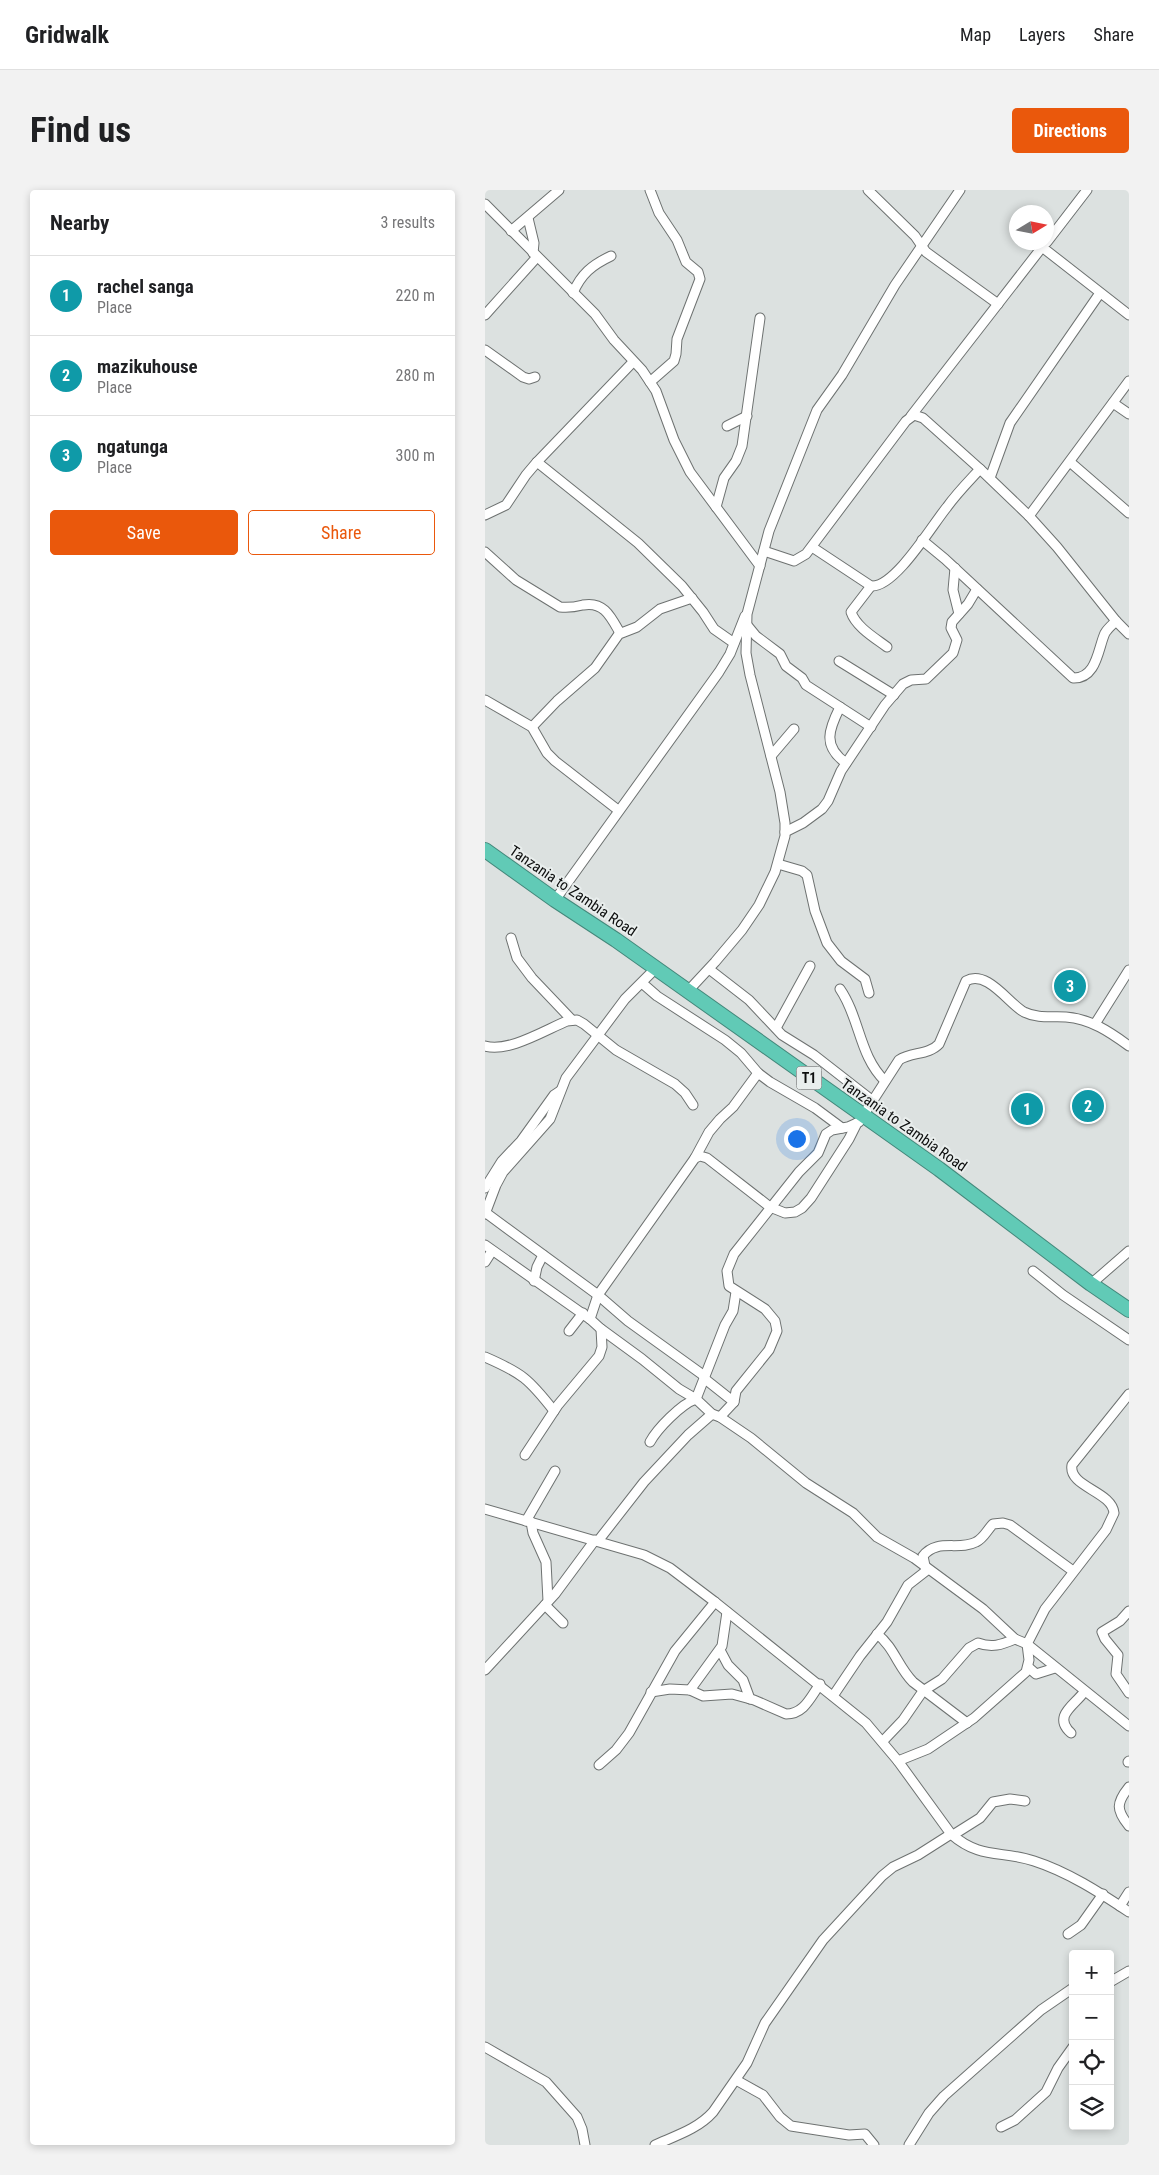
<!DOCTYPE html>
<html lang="en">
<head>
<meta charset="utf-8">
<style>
  :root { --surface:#fff; --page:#f2f2f2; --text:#202124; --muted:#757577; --line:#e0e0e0; --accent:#ea580c }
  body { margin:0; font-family:"Roboto Condensed",sans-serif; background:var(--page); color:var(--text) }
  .controls { position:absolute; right:15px; bottom:15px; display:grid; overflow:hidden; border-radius:5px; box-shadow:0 2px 8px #0003 }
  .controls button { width:45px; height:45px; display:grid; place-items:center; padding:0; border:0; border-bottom:1px solid var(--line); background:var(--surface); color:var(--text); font:25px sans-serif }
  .compass { position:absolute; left:524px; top:15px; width:45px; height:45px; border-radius:50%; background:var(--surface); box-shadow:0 2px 8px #0003; rotate:80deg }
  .you { position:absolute; left:311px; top:948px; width:18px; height:18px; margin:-12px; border:4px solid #fff; border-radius:50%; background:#1a73e8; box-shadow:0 0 0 8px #1a73e833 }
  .badge { display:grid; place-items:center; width:32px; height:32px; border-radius:50%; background:var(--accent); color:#fff; font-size:16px; font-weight:700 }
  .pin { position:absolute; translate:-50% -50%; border:2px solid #fff; box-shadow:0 1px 5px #0006 }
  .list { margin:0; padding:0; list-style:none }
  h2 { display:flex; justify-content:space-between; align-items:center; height:65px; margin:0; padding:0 20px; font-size:21px }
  h2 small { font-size:16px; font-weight:400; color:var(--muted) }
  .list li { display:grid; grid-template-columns:32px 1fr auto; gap:15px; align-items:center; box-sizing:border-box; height:80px; padding:0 20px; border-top:1px solid var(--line) }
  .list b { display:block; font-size:19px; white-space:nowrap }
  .list p { margin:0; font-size:16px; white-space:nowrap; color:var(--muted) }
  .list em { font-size:16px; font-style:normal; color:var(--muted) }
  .actions { display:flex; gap:10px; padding:15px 20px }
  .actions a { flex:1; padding:11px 0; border:1px solid var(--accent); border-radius:5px; text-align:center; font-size:18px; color:var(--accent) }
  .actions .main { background:var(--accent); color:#fff }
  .icon { flex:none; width:28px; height:28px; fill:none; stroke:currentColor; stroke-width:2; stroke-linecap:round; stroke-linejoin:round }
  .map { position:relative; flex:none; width:644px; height:1955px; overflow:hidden; border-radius:5px }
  header { display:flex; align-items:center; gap:30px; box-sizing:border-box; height:70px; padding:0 25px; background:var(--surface); border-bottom:1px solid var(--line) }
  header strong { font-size:24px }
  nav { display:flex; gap:28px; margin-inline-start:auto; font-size:18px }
  .intro { display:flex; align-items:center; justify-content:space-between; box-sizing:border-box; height:120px; padding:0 30px }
  h1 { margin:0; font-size:35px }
  .button { padding:12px 22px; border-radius:5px; background:var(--accent); color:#fff; font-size:18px; font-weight:700 }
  main { display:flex; gap:30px; padding:0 30px }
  aside { flex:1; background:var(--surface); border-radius:5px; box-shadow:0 2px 8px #0003 }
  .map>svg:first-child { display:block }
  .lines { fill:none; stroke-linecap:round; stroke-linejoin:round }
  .minor-casing { stroke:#6e7271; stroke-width:11 }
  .highway-casing { stroke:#44887b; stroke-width:16 }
  .minor { stroke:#fff; stroke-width:9 }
  .highway { stroke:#61cab6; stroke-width:14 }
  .labels { text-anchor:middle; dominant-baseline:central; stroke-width:4; stroke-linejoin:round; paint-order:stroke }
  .shield { fill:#e9eeed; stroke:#4f5151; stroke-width:1 }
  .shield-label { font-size:14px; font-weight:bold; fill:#0d0e0e }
  .street-label { font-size:15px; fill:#0d0e0e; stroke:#e9eeed }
</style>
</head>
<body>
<header>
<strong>Gridwalk</strong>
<nav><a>Map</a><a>Layers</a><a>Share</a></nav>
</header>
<div class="intro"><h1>Find us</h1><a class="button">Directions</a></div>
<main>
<aside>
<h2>Nearby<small>3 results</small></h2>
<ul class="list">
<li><span class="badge" style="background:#0f9aa8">1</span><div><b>rachel sanga</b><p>Place</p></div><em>220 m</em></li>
<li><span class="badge" style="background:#0f9aa8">2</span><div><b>mazikuhouse</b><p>Place</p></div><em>280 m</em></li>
<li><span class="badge" style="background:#0f9aa8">3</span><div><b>ngatunga</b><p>Place</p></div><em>300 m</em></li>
</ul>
<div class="actions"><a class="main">Save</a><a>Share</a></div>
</aside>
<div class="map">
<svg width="644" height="1955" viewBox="0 0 644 1955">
  <rect width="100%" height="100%" fill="#dce1e0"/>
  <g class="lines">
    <g class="minor-casing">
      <g id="minor">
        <polyline points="165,0 174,23 192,50 201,72 213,82 215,89 192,149 191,164 189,171 165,192"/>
        <polyline points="383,0 430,46 441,62 513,114"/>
        <polyline points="0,14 110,124 129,150 157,180 171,201 189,250 205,282 275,376"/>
        <polyline points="43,28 49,53 48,63"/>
        <polyline points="26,41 74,0"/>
        <polyline points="562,52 602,0"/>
        <polyline points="557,57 644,125"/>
        <path d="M88 103C96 84 107 75 126 66"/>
        <polyline points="0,125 52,67"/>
        <polyline points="0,160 38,187 44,189 50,187"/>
        <polyline points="628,213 644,224"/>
        <polyline points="426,226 561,52"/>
        <polyline points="242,236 262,226"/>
        <polyline points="52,272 153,353 197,396 218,422 229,439 249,453"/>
        <polyline points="585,272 644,323"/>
        <polyline points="505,288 525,233 615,103"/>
        <polyline points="231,317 239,288 251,271 257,256 275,128"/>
        <polyline points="0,325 21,315 41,285 52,272 148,172"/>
        <polyline points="544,326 644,191"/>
        <path d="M437 350 460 369 588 488C612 489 613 458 620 443 623 438 627 435 631 431"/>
        <path d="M327 357 386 396C410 398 447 335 462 317 472 303 484 291 495 279"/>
        <polyline points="279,361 309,371 321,364 421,231 429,225 438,228 495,279 544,326 572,357 631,431 644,444"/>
        <path d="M0 362 31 390 75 417C83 418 90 417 98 415 119 411 126 427 135 443"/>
        <polyline points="470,378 468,400 474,424"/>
        <path d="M386 396 366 422C371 437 390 448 402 457"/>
        <polyline points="262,435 271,446 295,464 301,476 317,488 321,495 386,537"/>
        <polyline points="354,471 409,505"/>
        <polyline points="0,510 47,537 62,563 70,571 133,620"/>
        <path d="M355 517C344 539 337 556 361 573"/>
        <polyline points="47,537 72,511 110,478 134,444 152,437 175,419 207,408"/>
        <polyline points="286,566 309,539"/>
        <polyline points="300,642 318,633 337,619 343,611 356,581 400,515 418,494 426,490 441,489 468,463 472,450 466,438 467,432 483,414 492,399"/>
        <polyline points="293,674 317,681 322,685 330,721 342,753 356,771 380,789 384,803"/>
        <polyline points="70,710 234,482 245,464 260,426"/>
        <polyline points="26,748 32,768 47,788 87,830"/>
        <polyline points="224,779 264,810 297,845 329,865 388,911"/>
        <polyline points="157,793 172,806 240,850 256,863 273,883 285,892 330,918 357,938"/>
        <path d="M355 799C375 828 374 866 400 891"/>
        <polyline points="203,801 230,772 257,740 274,715 290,682 300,646 300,633 295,602 265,485 261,463 262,424 284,341 332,220 357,185 410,95 475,0"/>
        <polyline points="610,834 644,780"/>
        <polyline points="291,838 325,776"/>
        <path d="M0 856C23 863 60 840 82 831L92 830 99 834 131 860 190 894 200 903 208 915"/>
        <polyline points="210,968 224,942 235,929 248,917 273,883"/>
        <polyline points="0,998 17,971 36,951 69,905 75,901"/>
        <polyline points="1,1023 113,1105 143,1131 218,1185"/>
        <polyline points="0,1024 11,995 18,982 65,929 81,888 140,809 171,778"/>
        <polyline points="0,1055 105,1129 116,1139 157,1169 194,1199 211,1209 227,1224 235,1227 266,1248 321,1293 368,1323 392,1347 429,1368 498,1419 530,1449 542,1454 644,1536"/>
        <polyline points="0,1072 7,1061"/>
        <polyline points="548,1081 578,1105 644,1150"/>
        <polyline points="49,1091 52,1077 58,1065"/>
        <polyline points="606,1094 644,1061"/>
        <polyline points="105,1129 113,1105 210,968 215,966 222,968 285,1017 300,1023 310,1022 317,1018 326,1008 364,949 372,933"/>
        <polyline points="84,1141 98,1123"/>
        <path d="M0 1167C37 1183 44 1189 69 1221"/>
        <polyline points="220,1189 249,1212"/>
        <path d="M235 1227 249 1212 251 1201 284 1160 292 1141 290 1131 280 1119 244 1096 242 1081 249 1064 314 982 333 963 341 944 347 940 363 937 374 932 414 870C426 862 444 865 454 854L481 791C502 779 524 814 539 822 553 829 567 826 581 827 606 829 625 842 644 856"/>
        <path d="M165 1252C172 1239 196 1214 211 1209L240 1135 248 1121 251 1102"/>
        <polyline points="40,1265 73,1215 114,1166 117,1157 116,1139"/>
        <path d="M0 1319 159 1365 185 1378 230 1412 381 1533 413 1571 466 1644C496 1670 516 1660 549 1671 583 1682 614 1702 644 1722"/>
        <polyline points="41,1331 70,1281"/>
        <polyline points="46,1332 48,1343 61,1372 63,1411"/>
        <polyline points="113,1351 159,1292 203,1245 227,1224"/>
        <polyline points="60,1415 78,1433"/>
        <polyline points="644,1421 635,1431 617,1442 620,1449 633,1465 631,1484 644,1503"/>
        <path d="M392 1444C409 1457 413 1477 428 1492L482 1533"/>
        <polyline points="235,1460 243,1475 258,1490 265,1509"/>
        <polyline points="543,1477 551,1484 570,1478"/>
        <polyline points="0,1480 70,1404 110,1350"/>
        <polyline points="205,1500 237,1456 242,1422"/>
        <path d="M166 1502 185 1499 205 1500 218 1506 247 1504 269 1510 301 1524C319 1524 325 1508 335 1494"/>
        <path d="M348 1506 375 1466 402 1432 423 1395 441 1381 438 1366C452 1348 474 1361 491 1352 499 1348 502 1340 508 1334L518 1333 525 1335 588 1381"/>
        <path d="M586 1543C567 1526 590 1515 599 1502"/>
        <path d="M398 1551 418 1530 438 1501 457 1489 484 1458 493 1453C507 1458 516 1455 530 1449"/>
        <path d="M413 1571 443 1559 489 1528 541 1482 544 1470 542 1454 560 1419 621 1340 629 1323C627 1301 583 1297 587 1275L644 1204"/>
        <polyline points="643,1572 644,1571"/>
        <polyline points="114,1575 131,1560 144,1543 190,1461 230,1412"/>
        <path d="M644 1597C631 1613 631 1620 644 1636"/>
        <polyline points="468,1645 495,1628 508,1612 525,1609 540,1611"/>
        <polyline points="635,1716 644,1702"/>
        <polyline points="583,1744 596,1735 618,1704"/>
        <polyline points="625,1792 644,1781"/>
        <polyline points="0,1857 61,1892 92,1927 97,1939 100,1955"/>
        <polyline points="251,1890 278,1905 295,1927 306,1936 364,1945 380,1944 389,1955"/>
        <polyline points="516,1937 530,1930 561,1902 573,1878 588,1857"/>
        <path d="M170 1955C190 1946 213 1939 228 1922L262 1873 280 1833 338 1750 397 1686 408 1677 433 1665 466 1644"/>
        <polyline points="424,1955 444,1923 459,1906 556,1820 588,1798"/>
      </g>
    </g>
    <g class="highway-casing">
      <polyline id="highway" points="0,660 70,710 131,750 454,979 606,1094 644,1120"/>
    </g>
    <use href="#minor" class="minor"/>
    <use href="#highway" class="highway"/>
  </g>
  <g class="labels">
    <rect class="shield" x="311.5" y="876.5" width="25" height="23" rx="4"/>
    <g class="shield-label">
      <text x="324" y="888">T1</text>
    </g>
    <g class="street-label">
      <text transform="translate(88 701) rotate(34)">Tanzania to Zambia Road</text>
      <text transform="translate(419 935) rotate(35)">Tanzania to Zambia Road</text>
    </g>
  </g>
</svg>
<div class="controls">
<button>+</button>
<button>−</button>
<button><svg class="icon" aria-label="locate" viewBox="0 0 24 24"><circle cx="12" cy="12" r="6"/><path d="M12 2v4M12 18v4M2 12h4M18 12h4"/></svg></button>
<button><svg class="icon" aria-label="layers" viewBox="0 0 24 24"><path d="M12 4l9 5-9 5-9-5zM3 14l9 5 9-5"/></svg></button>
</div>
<svg class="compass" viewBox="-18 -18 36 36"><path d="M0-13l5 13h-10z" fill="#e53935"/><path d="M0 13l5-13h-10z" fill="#757577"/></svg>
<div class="you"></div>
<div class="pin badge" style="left:542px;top:919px;background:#0f9aa8">1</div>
<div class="pin badge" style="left:603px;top:916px;background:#0f9aa8">2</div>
<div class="pin badge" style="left:585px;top:796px;background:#0f9aa8">3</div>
</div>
</main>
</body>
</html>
